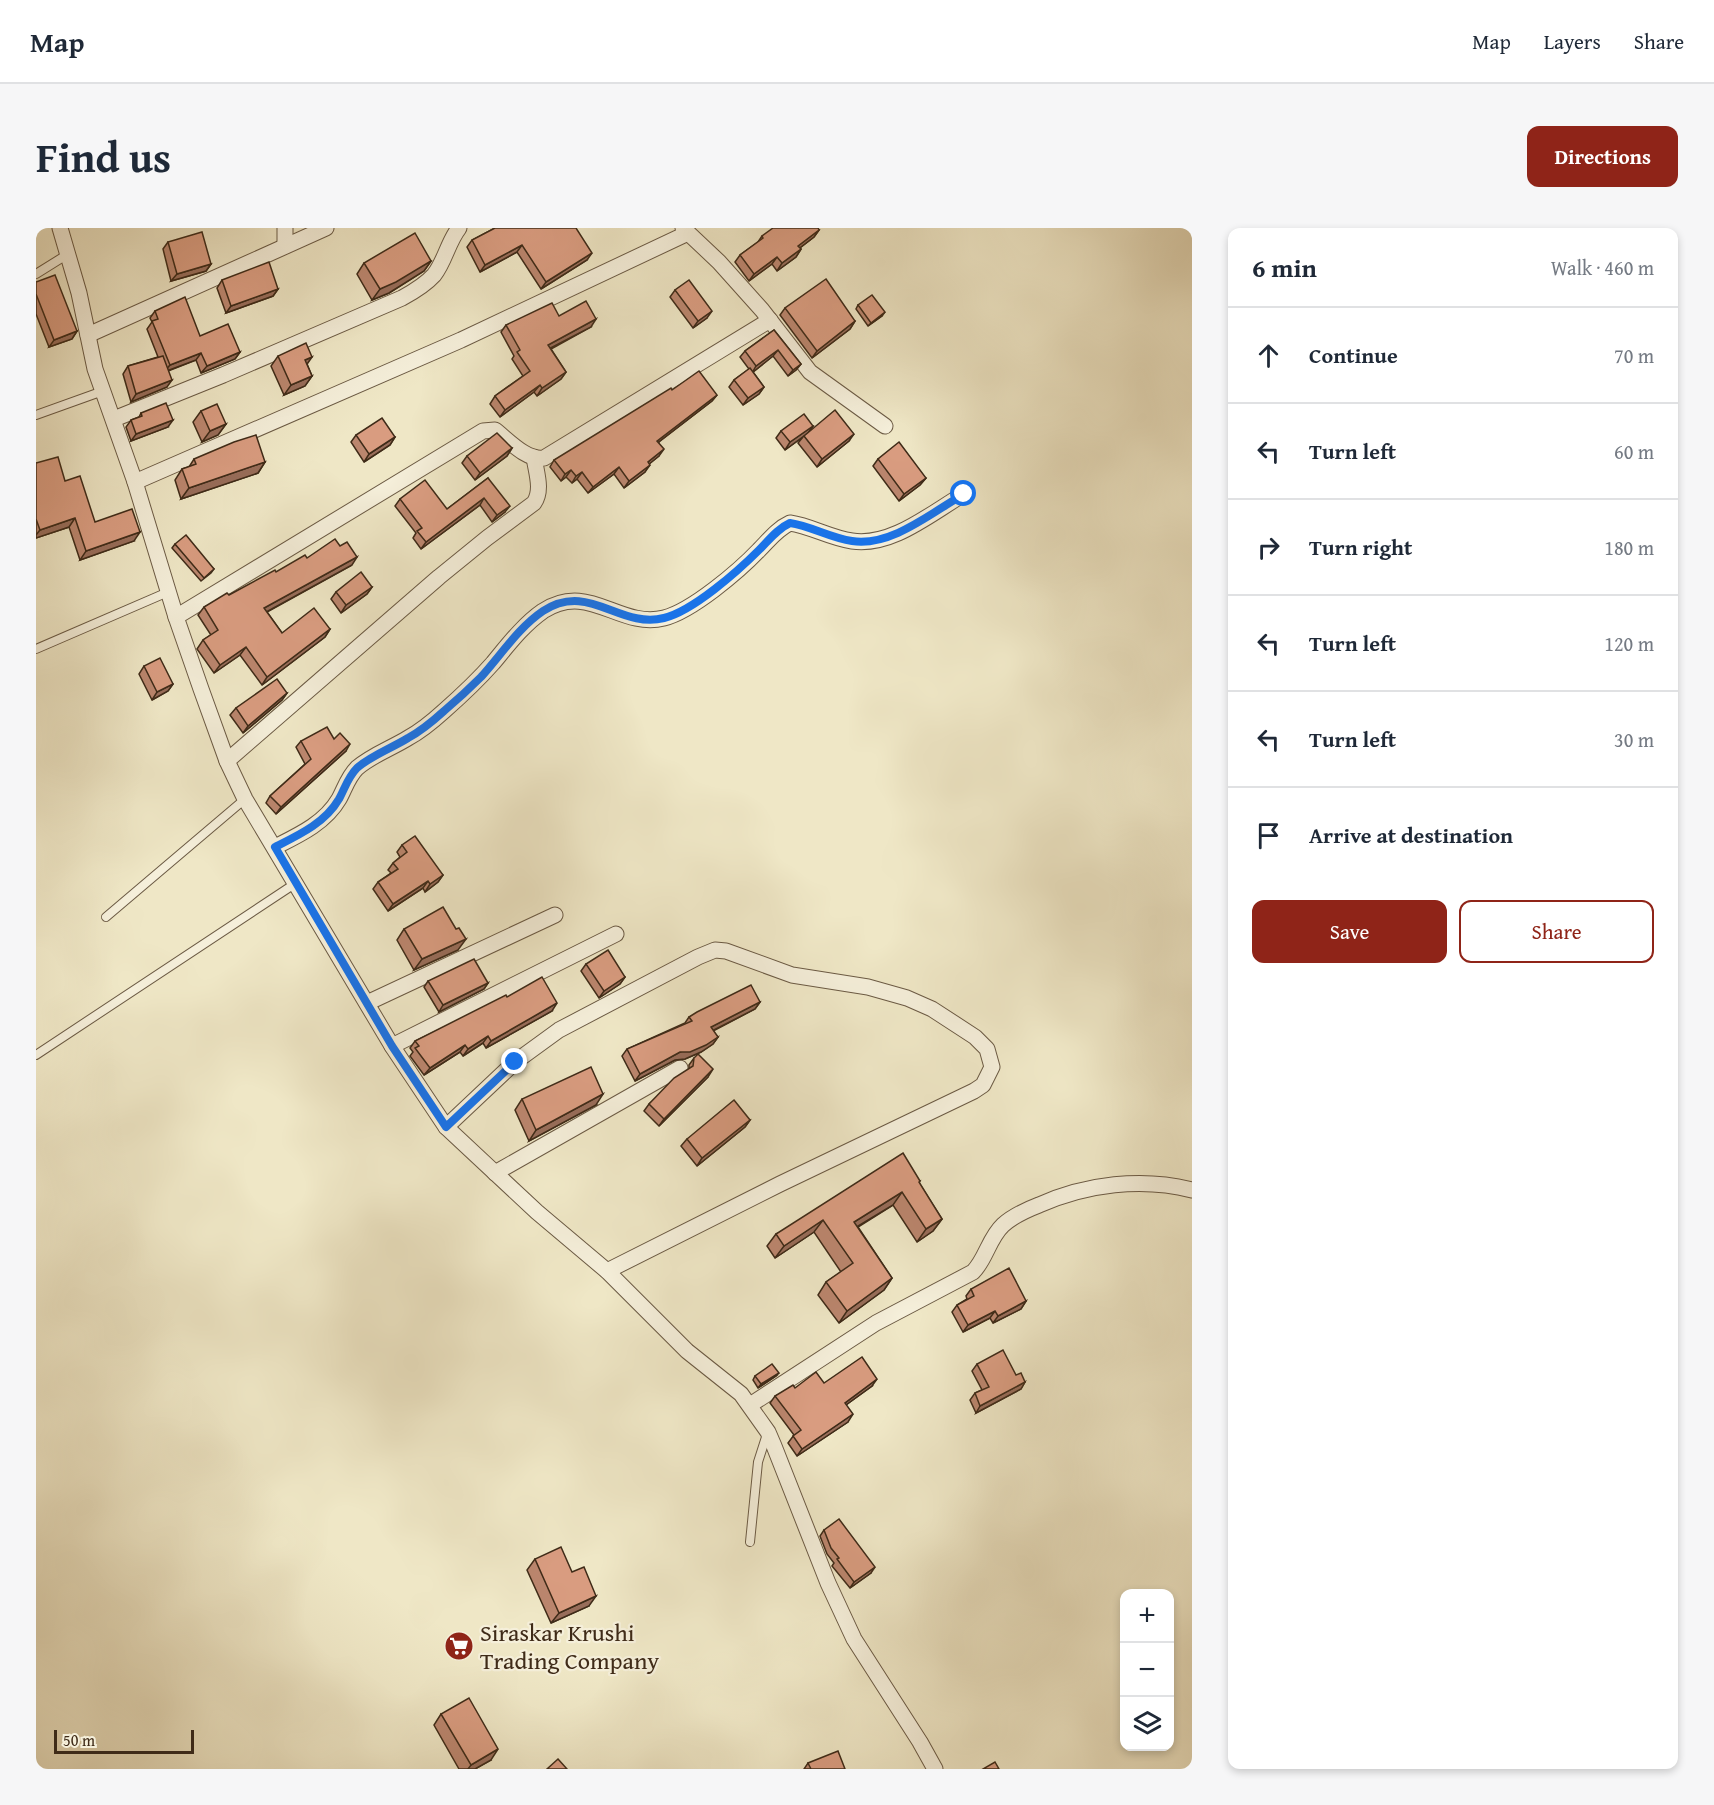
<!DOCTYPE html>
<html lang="en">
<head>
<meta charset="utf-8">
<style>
  :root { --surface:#fff; --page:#f6f6f7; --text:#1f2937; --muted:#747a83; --line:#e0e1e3; --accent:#8f2418 }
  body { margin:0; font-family:"Gentium Book Plus",serif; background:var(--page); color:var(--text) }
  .controls { position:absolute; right:18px; bottom:18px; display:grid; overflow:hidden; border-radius:12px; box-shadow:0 3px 9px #0003 }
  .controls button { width:54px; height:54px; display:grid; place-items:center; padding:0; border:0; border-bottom:2px solid var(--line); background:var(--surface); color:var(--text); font:30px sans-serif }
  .scale { position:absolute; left:18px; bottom:15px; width:140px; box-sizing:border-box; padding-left:6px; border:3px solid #3f2b18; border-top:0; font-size:16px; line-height:21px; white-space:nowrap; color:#3f2b18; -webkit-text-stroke:4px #f5efda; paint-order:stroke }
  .stop { position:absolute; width:18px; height:18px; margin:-14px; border:4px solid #1a73e8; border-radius:50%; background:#fff }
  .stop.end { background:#1a73e8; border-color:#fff; box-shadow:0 2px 6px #0008 }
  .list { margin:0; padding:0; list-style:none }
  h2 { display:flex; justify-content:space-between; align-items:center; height:78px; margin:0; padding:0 24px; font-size:26px }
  h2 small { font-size:20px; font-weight:400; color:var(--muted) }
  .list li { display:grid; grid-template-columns:39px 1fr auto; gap:18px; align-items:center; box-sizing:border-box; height:96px; padding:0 24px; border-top:2px solid var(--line) }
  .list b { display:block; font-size:22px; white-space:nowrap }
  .list em { font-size:20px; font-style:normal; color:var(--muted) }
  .actions { display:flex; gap:12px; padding:18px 24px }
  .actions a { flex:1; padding:14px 0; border:2px solid var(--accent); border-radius:12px; text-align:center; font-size:21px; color:var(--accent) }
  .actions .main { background:var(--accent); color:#fff }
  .icon { flex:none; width:33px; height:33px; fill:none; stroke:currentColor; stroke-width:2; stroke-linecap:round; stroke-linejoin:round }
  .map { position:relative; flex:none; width:1156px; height:1541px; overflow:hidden; border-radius:12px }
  header { display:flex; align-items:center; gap:36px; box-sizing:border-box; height:84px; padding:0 30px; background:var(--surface); border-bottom:2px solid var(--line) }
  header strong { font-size:28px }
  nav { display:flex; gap:33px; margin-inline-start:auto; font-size:21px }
  .intro { display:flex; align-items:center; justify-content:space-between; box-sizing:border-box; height:144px; padding:0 36px }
  h1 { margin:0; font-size:42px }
  .button { padding:15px 27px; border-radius:12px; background:var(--accent); color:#fff; font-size:21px; font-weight:700 }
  main { display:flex; gap:36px; padding:0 36px }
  aside { flex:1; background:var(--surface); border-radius:12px; box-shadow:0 3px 9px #0003 }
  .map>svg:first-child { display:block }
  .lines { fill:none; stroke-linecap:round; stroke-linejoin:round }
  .service-casing { stroke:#6b5a44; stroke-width:10 }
  .minor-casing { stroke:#6b5a44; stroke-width:17 }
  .service { stroke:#f5efda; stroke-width:8 }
  .minor { stroke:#f5efda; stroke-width:15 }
  .wall { fill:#bb866e; stroke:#3f2b18; stroke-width:1.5 }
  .shaded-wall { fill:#986d5a; stroke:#3f2b18; stroke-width:1.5 }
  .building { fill:#d99c80; stroke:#3f2b18; stroke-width:1.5 }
  .route { stroke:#1a73e8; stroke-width:8 }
  .labels { text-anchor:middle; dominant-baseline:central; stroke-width:4.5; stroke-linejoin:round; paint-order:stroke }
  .poi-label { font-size:24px; fill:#3f2b18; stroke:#f5efda; text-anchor:start }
</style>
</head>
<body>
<header>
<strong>Map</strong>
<nav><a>Map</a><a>Layers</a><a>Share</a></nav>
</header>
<div class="intro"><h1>Find us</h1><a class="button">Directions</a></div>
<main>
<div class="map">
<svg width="1156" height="1541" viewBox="0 0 1156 1541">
  <rect width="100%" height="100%" fill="#efe7c6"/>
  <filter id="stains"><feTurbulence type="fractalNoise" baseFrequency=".00333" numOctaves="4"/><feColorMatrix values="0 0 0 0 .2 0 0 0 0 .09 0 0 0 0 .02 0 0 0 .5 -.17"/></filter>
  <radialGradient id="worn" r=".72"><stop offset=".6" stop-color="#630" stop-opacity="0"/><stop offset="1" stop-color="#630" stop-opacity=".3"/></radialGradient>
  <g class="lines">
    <g class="service-casing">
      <g id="service">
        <polyline points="0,46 32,26"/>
        <polyline points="0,187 67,163"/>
        <polyline points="0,421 132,364"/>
        <polyline points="70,689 209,571"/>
        <polyline points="0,827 260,655"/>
        <polyline points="714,1314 722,1234 731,1206"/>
      </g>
    </g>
    <g class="minor-casing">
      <g id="minor">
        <polyline points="24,0 43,65 59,141 99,254 140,389 165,461 191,533 209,571 356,818 410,899 501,984 571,1043 651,1123 705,1166 732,1204 738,1218 792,1355 818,1411 884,1514 899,1541"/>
        <polyline points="249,0 249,18"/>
        <polyline points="647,0 683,34 726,82 774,144 849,198"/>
        <polyline points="52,107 290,0"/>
        <path d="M78 191 187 147 366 70C377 64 389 57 398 47 409 33 412 14 423 0"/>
        <polyline points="99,254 425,112 652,5"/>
        <path d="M140 389 447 203 459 202C472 212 491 233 508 230L734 92"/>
        <path d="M191 533 403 349 451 310 498 275C507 262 500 244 498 229"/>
        <path d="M239 619C263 607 289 595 303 571 309 560 312 549 321 540 336 527 356 520 372 510 385 503 397 493 408 483 425 468 442 452 457 435 472 417 487 397 507 383 553 353 583 401 628 390 656 383 703 343 723 322 733 312 741 301 754 295 775 298 794 310 816 313 856 319 895 285 928 266"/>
        <polyline points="331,775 519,687"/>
        <polyline points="356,818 580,706"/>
        <polyline points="410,899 479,834 523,802 662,729 679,722 690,723 756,747 832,759 871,770 896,781 939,809 951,821 956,839 947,857 938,863 744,956 571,1043"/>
        <polyline points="459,945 644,840"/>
        <path d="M714 1177 840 1095 937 1044C950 1031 953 1010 967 997 977 988 990 982 1003 977 1050 956 1106 949 1156 962"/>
      </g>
    </g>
    <use href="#service" class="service"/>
    <use href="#minor" class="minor"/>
  </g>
  <g class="wall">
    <polygon points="459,0 551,32 505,61 481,24 444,44 431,19 436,12"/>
    <polygon points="783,2 778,9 764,20 765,21 760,29 741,43 736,36 713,53 699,34 704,27 722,14 726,8"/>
    <polygon points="132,14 175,36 170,43 135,53 127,21"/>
    <polygon points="395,33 388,43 353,65 336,72 321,46 328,35"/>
    <polygon points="186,52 242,61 237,68 190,85 181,60"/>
    <polygon points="0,54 41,103 36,111 13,119 0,86"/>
    <polygon points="639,62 671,90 657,100 634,69"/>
    <polygon points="822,77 846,88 832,98 820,81"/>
    <polygon points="749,80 819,93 814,101 776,130 744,87"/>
    <polygon points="119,83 164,108 204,124 199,131 165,145 160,132 132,143 131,159 95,174 87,146 92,138 122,129 111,101 116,94 114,90"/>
    <polygon points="523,88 555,99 515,121 530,144 525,151 501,168 498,164 464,189 454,176 459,168 487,148 476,131 478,128 465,104 470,97"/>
    <polygon points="738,102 765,136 760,142 752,148 737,128 717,144 728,159 723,166 707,177 693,159 698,152 713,141 704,129 709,123"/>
    <polygon points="242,128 271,136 276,148 269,158 248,167 235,138"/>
    <polygon points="681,167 676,173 623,214 623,228 613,236 609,244 588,260 578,246 552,265 541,251 536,255 530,249 525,253 514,239 518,232"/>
    <polygon points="165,183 190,196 182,207 166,214 157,194"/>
    <polygon points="105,185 132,199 95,213 90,199 95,192 103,189"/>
    <polygon points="777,198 773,204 813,213 781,239 762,215 767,209 749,222 740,210 745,203"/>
    <polygon points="320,207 359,209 354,217 328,234 315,214"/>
    <polygon points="476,220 471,228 439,252 426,235 431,228"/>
    <polygon points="158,231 229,234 222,245 145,271 139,252 146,241 153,239"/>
    <polygon points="842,231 890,250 884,257 863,273 837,238"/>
    <polygon points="0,235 29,253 59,294 98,313 44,332 33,299 0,310"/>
    <polygon points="452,250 469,284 456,294 444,277 385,321 377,310 380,305 359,278 364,271 411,281"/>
    <polygon points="139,316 178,341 175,345 165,353 136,320"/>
    <polygon points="316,337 231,384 246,405 294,401 289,409 226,457 204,427 178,445 161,421 167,412 175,407 162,387 168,379 240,344"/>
    <polygon points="336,359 331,366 305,385 295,371 300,364"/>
    <polygon points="108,438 137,456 132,463 116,472 103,446"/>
    <polygon points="251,465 246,472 207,505 194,487 200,480"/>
    <polygon points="298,511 310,523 240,586 230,575 234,568 269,536 260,519 265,513"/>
    <polygon points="366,617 407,647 402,654 389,664 387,660 352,683 337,661 342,654 355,645 352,642 357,635 364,629 361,624"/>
    <polygon points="368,701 420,701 422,722 378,742 361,712"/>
    <polygon points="550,736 589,749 584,756 563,770 545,743"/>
    <polygon points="392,753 452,755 448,761 403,784 388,759"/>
    <polygon points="471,769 516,783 450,820 447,815 427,828 424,824 388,847 374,828 377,824 374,820 379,813"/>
    <polygon points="724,774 719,781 677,803 682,809 677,816 665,824 649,831 639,832 599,853 586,828 591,821 649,795 653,789"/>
    <polygon points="658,830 672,849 623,898 608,883 613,876 653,841 653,837"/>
    <polygon points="486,871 560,877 493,913 479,882"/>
    <polygon points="714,892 709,899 661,938 645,918 651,911"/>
    <polygon points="884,953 883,955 906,991 897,1003 881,1014 857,977 822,999 856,1050 848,1062 803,1095 782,1067 790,1054 805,1044 778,1004 739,1030 731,1018 740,1006"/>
    <polygon points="935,1061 990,1073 985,1081 957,1095 954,1090 927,1104 916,1084 921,1077 931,1071 930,1068"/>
    <polygon points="941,1136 980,1147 989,1154 985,1161 940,1185 934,1172 939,1165 946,1162 936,1143"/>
    <polygon points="719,1148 740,1148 722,1160 717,1152"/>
    <polygon points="788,1155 836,1158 810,1177 812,1194 761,1228 752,1215 758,1207 734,1175 739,1168 759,1160"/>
    <polygon points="788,1302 835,1345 814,1360 796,1338 798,1335 791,1326 784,1308"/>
    <polygon points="499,1331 536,1344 553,1378 515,1395 491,1342"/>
    <polygon points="405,1486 455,1532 439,1541 423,1541 398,1497"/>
    <polygon points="772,1535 809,1541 768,1541"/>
  </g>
  <g class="shaded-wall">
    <polygon points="783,2 778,9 757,25 762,18"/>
    <polygon points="486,17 481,24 444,44 449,37"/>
    <polygon points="765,21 760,29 741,43 746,35"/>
    <polygon points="556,25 551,32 505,61 510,54"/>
    <polygon points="741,29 736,36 713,53 718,46"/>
    <polygon points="395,33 388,43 353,65 336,72 344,61"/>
    <polygon points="175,36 170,43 135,53 141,46"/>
    <polygon points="242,61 237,68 190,85 195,78"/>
    <polygon points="676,83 671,90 657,100 662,93"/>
    <polygon points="849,84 846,88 832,98 835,95"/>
    <polygon points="560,91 555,99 507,124 512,117"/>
    <polygon points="819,93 814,101 776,130 781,123"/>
    <polygon points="41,103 36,111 13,119 18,112"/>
    <polygon points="742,122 737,128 716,145 720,138"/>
    <polygon points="204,124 199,131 165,145 171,138"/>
    <polygon points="165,125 160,132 128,144 134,137"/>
    <polygon points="276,129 269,139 269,132"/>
    <polygon points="765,136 760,142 752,148 757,142"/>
    <polygon points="530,144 525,151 501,168 506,160"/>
    <polygon points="276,148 269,158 248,167 255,157"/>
    <polygon points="136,152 131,159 95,174 100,166"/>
    <polygon points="504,157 498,164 464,189 469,182"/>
    <polygon points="728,159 723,166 707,177 712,170"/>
    <polygon points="681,167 676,173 616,219 621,213"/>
    <polygon points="137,192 132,199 95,213 100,206"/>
    <polygon points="190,196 182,207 166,214 174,203"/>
    <polygon points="777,198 772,205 749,222 754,214"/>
    <polygon points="818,206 813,213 781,239 786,231"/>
    <polygon points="359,209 354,217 328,234 333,226"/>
    <polygon points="476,220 471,228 439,252 444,245"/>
    <polygon points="628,221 623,228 607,241 612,234"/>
    <polygon points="229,234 222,245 145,271 153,260"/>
    <polygon points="614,237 609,244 588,260 593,253"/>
    <polygon points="583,239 578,246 552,265 557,259"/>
    <polygon points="535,242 530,249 525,253 529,246"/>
    <polygon points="546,244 541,251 536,255 540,248"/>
    <polygon points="890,250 884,257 863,273 868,266"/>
    <polygon points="448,270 444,277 385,321 390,314"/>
    <polygon points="474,278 469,284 456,294 461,287"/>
    <polygon points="39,290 33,299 0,310 0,307 4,302"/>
    <polygon points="104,304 98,313 44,332 50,323"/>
    <polygon points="321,329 316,337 223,388 228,380"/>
    <polygon points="336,359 331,366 305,385 310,377"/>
    <polygon points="294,401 289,409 226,457 231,449"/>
    <polygon points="210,419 204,427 178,445 184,437"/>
    <polygon points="137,456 132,463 116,472 121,464"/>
    <polygon points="251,465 246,472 207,505 212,498"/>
    <polygon points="314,516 310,523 240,586 245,579"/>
    <polygon points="407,647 402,654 389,664 394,656"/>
    <polygon points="392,653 387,660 352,683 357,676"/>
    <polygon points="430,711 422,722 378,742 386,731"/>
    <polygon points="589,749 584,756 563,770 568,763"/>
    <polygon points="452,755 448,761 403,784 407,777"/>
    <polygon points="724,774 719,781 670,806 675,799"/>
    <polygon points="521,775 516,783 450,820 455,813"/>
    <polygon points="452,808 447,815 427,828 432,821"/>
    <polygon points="682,809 677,816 665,824 649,831 639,832 599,853 604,846 644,824"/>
    <polygon points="429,817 424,824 388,847 394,840"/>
    <polygon points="677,841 672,849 623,898 628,891"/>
    <polygon points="567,866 560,877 493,913 500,902"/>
    <polygon points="714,892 709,899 661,938 666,930"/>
    <polygon points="866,964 857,977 809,1006 818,994"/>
    <polygon points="906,991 897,1003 881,1014 890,1001"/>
    <polygon points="787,992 778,1004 739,1030 748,1018"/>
    <polygon points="856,1050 848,1062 803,1095 811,1083"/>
    <polygon points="990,1073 985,1081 957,1095 962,1088"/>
    <polygon points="959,1083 954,1090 927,1104 932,1097"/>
    <polygon points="743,1145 740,1148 722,1160 725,1156"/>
    <polygon points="841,1151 836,1158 803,1182 809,1175"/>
    <polygon points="989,1154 985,1161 940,1185 944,1178"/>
    <polygon points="817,1186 812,1194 761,1228 766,1221"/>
    <polygon points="839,1339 835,1345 814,1360 818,1354"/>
    <polygon points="560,1368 553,1378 515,1395 523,1385"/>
    <polygon points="462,1521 455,1532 439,1541 432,1541 435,1537"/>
  </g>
  <g class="building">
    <polygon points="459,0 540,0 556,25 510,54 486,17 449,37 436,12"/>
    <polygon points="737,0 782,0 783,2 762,18 765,21 746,35 741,29 718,46 704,27 727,10 726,8"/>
    <polygon points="166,4 175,36 141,46 132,14"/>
    <polygon points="379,5 395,33 360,54 344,61 328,35"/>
    <polygon points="233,34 242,61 195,78 186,52"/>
    <polygon points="19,47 41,103 18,112 0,66 0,54"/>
    <polygon points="790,51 819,93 781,123 749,80"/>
    <polygon points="653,52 676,83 662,93 639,62"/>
    <polygon points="836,67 849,84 835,95 822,77"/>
    <polygon points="149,69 164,108 192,96 204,124 171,138 165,125 134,137 116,93 122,91 119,83"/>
    <polygon points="550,73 560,91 512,117 530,144 506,160 504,157 469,182 459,168 494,143 481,124 484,122 470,97 516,75 523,88"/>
    <polygon points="738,102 765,136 757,142 742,122 720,138 709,123"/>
    <polygon points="270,115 276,129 269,132 276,148 255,157 242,128"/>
    <polygon points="127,128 136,152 100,166 92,138"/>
    <polygon points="714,140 728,159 712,170 698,152"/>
    <polygon points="663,143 681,167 621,213 628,221 612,234 614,237 593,253 583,239 557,259 546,244 540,248 535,242 529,246 518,232 635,160 636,162"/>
    <polygon points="130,175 137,192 100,206 95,192 106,188 105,185"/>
    <polygon points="181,176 190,196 174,203 165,183"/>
    <polygon points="799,182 818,206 786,231 768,208"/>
    <polygon points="768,186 777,198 754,214 745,203"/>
    <polygon points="346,190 359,209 333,226 320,207"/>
    <polygon points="461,205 476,220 444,245 431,228"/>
    <polygon points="220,207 229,234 153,260 146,241 160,236 158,231 198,214"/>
    <polygon points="863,214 890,250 868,266 842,231"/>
    <polygon points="22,229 29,253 44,248 59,294 96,281 104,304 50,323 39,290 4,302 0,291 0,235"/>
    <polygon points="452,250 474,278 461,287 448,270 390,314 381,303 386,300 364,271 389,252 411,281"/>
    <polygon points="150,307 178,341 168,350 139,316"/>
    <polygon points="299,311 304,318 311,314 321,329 228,380 246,405 278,380 294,401 231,449 210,419 184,437 167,412 182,402 168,379 191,365 193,367 239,342 240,344 269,327 271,330"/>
    <polygon points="325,344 336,359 310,377 300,364"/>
    <polygon points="124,430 137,456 121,464 108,438"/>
    <polygon points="241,451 251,465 212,498 200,480"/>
    <polygon points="291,499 298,511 304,505 314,516 245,579 234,568 275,531 265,513"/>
    <polygon points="379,608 407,647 394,656 392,653 357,676 342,654 362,641 357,635 371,624 366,617"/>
    <polygon points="407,679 420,701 423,700 430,711 386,731 368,701"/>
    <polygon points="572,722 589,749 568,763 550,736"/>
    <polygon points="438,731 452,755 407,777 392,753"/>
    <polygon points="506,749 521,775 455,813 452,808 432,821 429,817 394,840 379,820 383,818 379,813 470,767 471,769"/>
    <polygon points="715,757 724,774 675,799 682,809 670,817 654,824 644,824 604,846 591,821 656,793 653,789 661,784"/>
    <polygon points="662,826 677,841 628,891 613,876 638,850 657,838 658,830"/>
    <polygon points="555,839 567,866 500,902 486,871"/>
    <polygon points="698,872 714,892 666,930 651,911"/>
    <polygon points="867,925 884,953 883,954 906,991 890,1001 866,964 818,994 856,1050 811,1083 790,1054 817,1035 787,992 748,1018 740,1006"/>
    <polygon points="973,1040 990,1073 962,1088 959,1083 932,1097 921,1077 938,1068 935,1061"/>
    <polygon points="967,1122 980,1147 985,1145 989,1154 944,1178 939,1165 953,1159 941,1136"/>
    <polygon points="826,1129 841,1151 809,1175 817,1186 766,1221 757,1208 765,1202 739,1168 757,1157 759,1160 780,1144 788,1155"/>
    <polygon points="736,1136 743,1145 725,1156 719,1148"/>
    <polygon points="803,1291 839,1339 818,1354 801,1331 803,1330 795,1320 788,1302"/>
    <polygon points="525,1319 536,1344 548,1339 560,1368 523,1385 499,1331"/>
    <polygon points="433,1470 462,1521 435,1537 405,1486"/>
    <polygon points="802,1523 809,1541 775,1541 772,1535"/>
    <polygon points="522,1531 531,1541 511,1541"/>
    <polygon points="959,1534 963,1541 947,1541"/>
  </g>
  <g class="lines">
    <path class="route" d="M479 834 410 899 356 818 239 619C263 607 289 595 303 571 309 560 312 549 321 540 336 527 356 520 372 510 385 503 397 493 408 483 421 472 433 461 445 449 465 427 482 400 507 383 553 353 583 401 628 390 657 383 702 343 723 322 733 312 741 301 754 295 775 298 794 310 816 313 855 319 895 285 928 266"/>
  </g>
  <defs>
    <g id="supermarket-disc" transform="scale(1.5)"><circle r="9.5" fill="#8f2418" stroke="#f5efda"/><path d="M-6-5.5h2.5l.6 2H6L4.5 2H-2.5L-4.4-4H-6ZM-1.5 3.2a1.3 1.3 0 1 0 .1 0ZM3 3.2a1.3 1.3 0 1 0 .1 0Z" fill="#fff"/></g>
  </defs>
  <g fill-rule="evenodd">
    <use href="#supermarket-disc" x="423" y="1418"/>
  </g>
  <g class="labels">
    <g class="poi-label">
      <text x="444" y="1404">Siraskar Krushi<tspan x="444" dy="28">Trading Company</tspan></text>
    </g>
  </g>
  <rect width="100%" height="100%" filter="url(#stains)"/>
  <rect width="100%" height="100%" fill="url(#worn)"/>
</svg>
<div class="controls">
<button>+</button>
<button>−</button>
<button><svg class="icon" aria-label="layers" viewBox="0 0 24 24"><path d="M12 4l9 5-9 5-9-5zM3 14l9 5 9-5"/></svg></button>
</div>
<div class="scale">50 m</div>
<div class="stop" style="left:928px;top:266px"></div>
<div class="stop end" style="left:479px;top:834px"></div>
</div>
<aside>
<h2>6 min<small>Walk · 460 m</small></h2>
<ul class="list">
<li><svg class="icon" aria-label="ahead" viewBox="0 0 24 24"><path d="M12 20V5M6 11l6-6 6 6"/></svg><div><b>Continue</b></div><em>70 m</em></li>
<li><svg class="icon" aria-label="left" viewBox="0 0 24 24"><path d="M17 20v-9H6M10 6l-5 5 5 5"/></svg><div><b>Turn left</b></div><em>60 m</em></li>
<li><svg class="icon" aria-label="right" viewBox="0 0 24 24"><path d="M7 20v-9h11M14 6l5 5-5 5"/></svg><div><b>Turn right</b></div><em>180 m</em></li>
<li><svg class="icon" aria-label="left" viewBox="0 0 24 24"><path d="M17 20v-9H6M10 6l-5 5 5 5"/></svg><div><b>Turn left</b></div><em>120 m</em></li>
<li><svg class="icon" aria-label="left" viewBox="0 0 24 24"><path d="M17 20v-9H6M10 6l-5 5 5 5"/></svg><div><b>Turn left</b></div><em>30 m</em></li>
<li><svg class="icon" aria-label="arrive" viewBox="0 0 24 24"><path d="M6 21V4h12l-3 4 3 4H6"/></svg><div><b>Arrive at destination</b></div></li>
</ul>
<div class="actions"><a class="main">Save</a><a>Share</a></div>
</aside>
</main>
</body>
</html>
